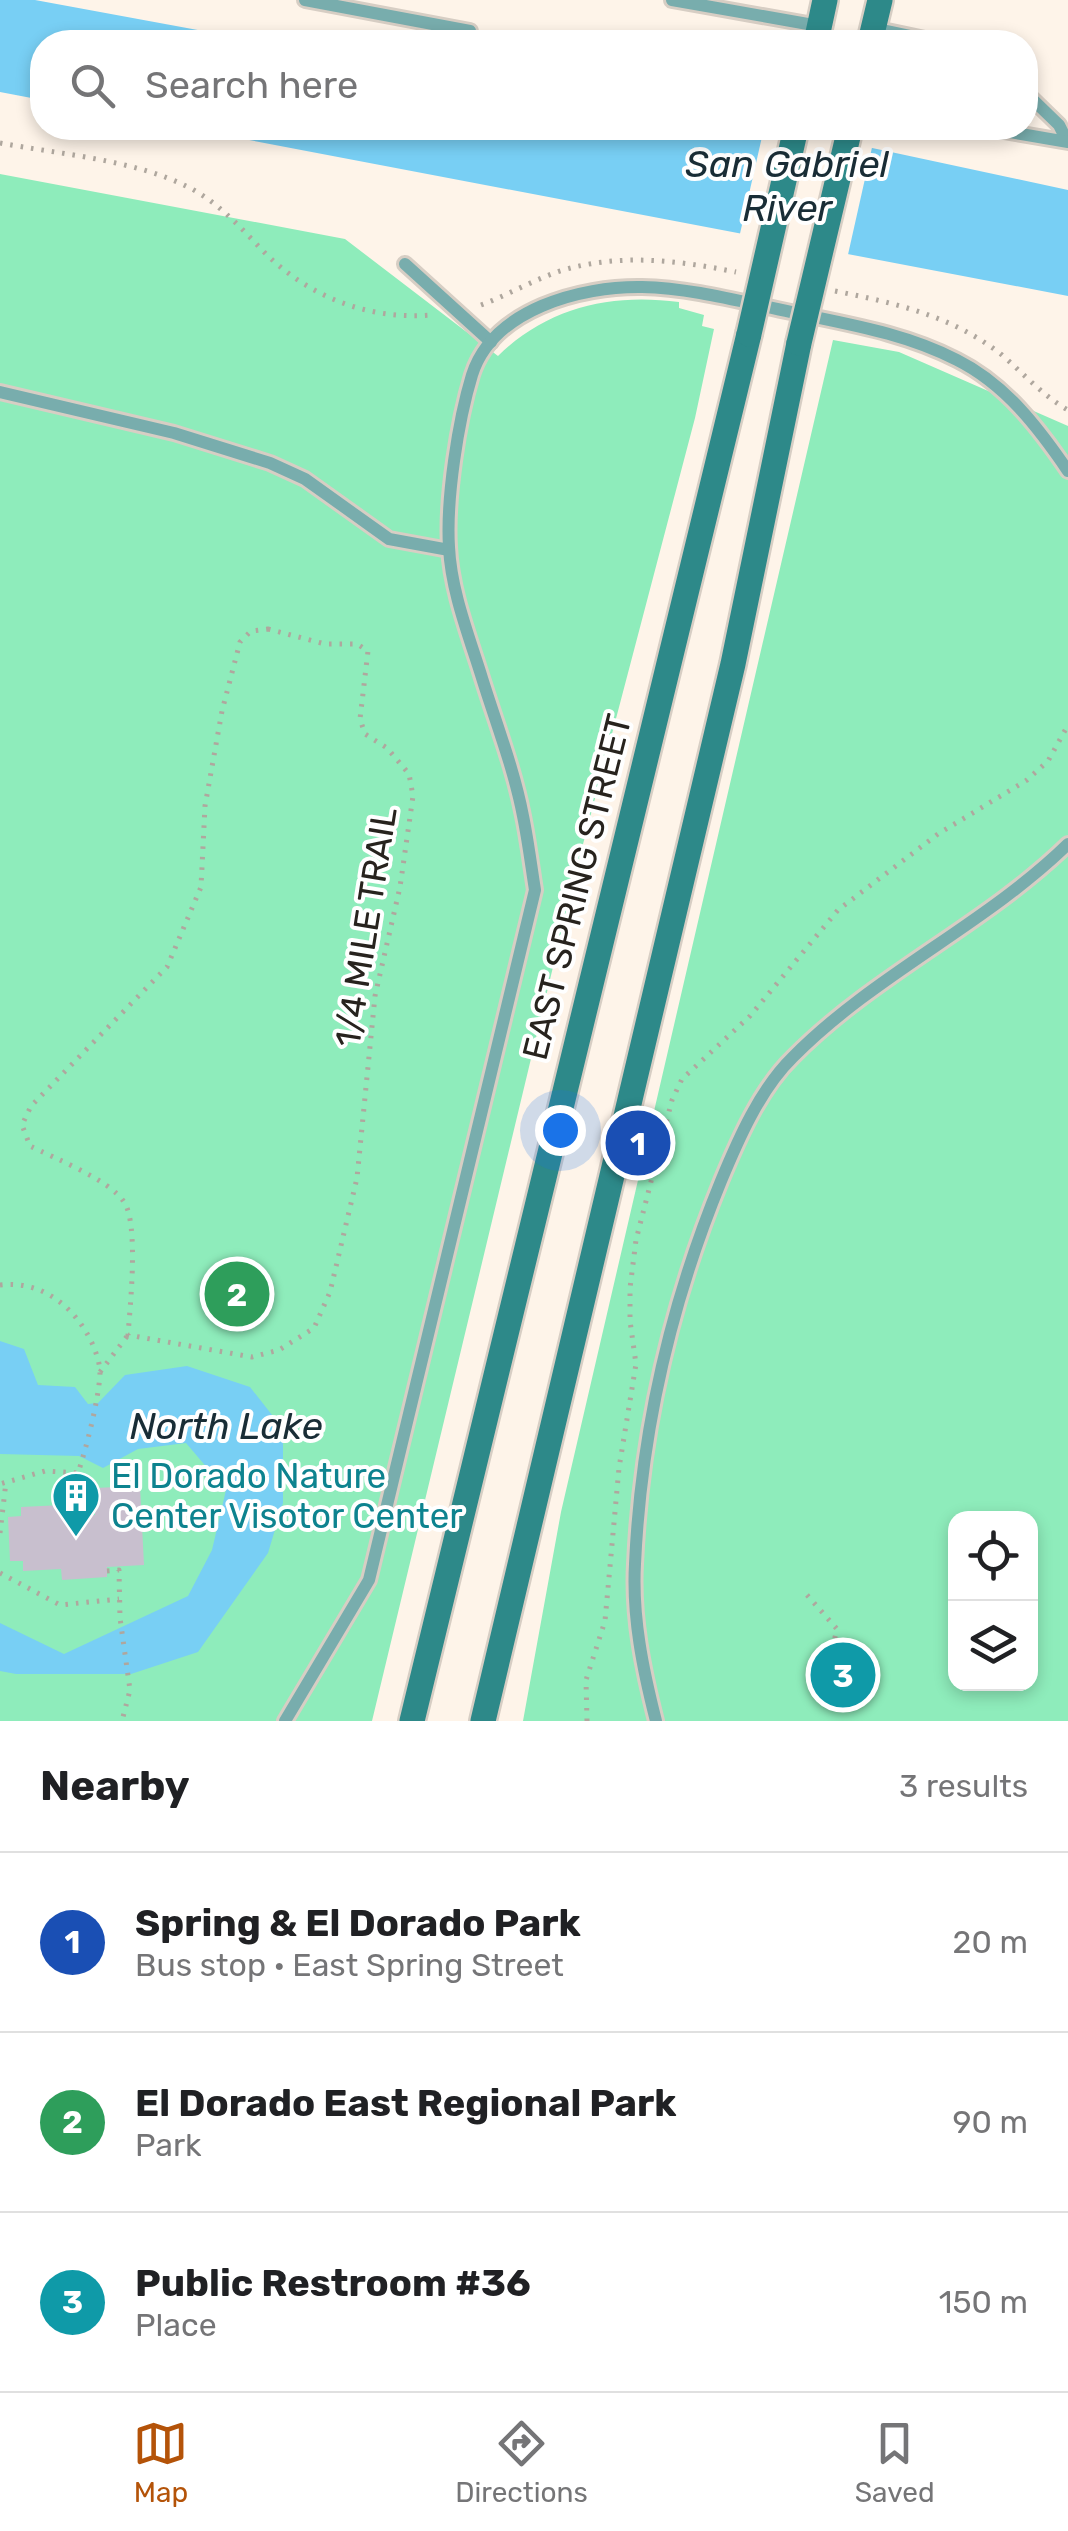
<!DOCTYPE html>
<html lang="en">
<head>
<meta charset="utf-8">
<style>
  :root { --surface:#fff; --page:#f6f6f6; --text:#202124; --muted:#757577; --line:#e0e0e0; --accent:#b45309 }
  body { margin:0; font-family:Rubik,sans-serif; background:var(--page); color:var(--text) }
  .controls { position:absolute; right:30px; bottom:30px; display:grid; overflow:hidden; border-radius:20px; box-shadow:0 5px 15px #0003 }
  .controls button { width:90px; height:90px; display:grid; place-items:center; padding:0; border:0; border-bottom:2px solid var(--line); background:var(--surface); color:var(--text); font:50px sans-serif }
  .you { position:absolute; left:560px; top:1130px; width:35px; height:35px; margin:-25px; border:8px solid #fff; border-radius:50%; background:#1a73e8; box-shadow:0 0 0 15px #1a73e833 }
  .badge { display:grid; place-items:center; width:65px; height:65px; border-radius:50%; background:var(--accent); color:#fff; font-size:32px; font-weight:700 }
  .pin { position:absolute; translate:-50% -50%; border:5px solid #fff; box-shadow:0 2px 10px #0006 }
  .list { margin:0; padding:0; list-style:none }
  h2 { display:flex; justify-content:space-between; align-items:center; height:130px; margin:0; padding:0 40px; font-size:42px }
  h2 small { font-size:32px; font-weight:400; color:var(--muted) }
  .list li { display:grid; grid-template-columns:65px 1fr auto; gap:30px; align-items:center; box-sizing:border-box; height:180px; padding:0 40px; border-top:2px solid var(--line) }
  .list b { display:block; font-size:38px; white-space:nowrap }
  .list p { margin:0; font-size:32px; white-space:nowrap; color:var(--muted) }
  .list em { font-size:32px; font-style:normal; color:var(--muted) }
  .icon { flex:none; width:55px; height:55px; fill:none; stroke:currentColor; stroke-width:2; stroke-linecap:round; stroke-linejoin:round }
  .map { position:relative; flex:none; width:1068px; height:1721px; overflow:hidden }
  .search { position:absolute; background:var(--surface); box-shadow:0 5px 15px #0003; left:30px; right:30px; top:30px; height:110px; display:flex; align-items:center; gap:25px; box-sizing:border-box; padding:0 35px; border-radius:40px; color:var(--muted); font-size:38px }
  .sheet { height:670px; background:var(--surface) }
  nav { display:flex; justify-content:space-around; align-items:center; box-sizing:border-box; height:140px; border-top:2px solid var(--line); background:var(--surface); font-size:28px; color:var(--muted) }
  nav a { display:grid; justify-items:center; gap:5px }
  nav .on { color:var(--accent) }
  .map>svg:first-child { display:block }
  .green { fill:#8eecbb; fill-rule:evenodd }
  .water { fill:#78cff4 }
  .pier { fill:#fef4e9 }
  .building { fill:#c8bfce }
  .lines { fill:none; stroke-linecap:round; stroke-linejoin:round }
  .lane-casing { stroke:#d7cec4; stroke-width:18 }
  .secondary-casing { stroke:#d7cec4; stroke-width:30 }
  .path { stroke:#afa79e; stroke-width:5; stroke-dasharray:2.5 8; stroke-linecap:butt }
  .lane { stroke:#78adad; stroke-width:12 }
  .secondary { stroke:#2d8989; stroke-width:25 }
  .secondary-bridge-casing { stroke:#d7cec4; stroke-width:30; stroke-linecap:butt }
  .secondary-bridge { stroke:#2d8989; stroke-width:25 }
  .labels { text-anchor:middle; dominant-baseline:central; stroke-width:8; stroke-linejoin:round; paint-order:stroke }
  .street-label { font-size:35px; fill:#27231e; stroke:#fff }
  .culture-label { font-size:35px; fill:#0d838f; stroke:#fff; text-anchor:start }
  .water-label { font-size:38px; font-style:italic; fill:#192d36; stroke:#fff }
</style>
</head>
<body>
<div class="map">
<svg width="1068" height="1721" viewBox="0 0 1068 1721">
  <rect width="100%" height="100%" fill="#fef4e9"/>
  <g class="green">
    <path d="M0 174 345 239 498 356C548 307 611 293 679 302V308L704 315 702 326 714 329 695 418 577 867 372 1721H0Z"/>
    <path d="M833 340 899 352 1068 426V1721H523L561 1512ZM956 1518H1030V1684H956Z"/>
  </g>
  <g class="water">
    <polygon points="0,0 35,0 263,42 42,42 42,100 0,92"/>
    <polygon points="186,128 779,128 1068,190 1068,296"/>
    <polygon points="0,1341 24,1349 38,1385 75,1387 88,1404 98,1403 125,1375 187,1366 250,1387 283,1429 283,1503 268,1553 198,1652 131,1674 16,1674 0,1671 0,1623 64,1654 188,1596 212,1550 226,1490 186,1443 138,1449 103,1468 79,1456 0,1454"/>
  </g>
  <polygon class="pier" points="764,128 803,128 873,143 847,259 739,238"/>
  <g class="building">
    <polygon points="140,1486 144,1565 107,1567 107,1577 62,1580 61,1569 23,1571 23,1561 10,1561 8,1517 21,1516 21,1507 62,1505 63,1517 95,1515 94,1488"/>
    <polygon points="826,1657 867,1667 860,1692 853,1690 849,1706 824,1700 828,1685 819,1683"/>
  </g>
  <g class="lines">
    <g class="lane-casing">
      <g id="lane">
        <polyline points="305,0 470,31"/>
        <polyline points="672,0 819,26"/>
        <polyline points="873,28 939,42"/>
        <polyline points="1026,93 1059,125 1067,141"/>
        <polyline points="986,128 1068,142"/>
        <polyline points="405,264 491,342"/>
        <polyline points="0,392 174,433 270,463 305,479 389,539 449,550"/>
        <path d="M285 1721 369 1580 535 890C531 865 528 840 523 816 514 769 496 723 482 678 469 636 451 591 449 547 446 499 458 421 472 375 493 309 581 286 642 287 692 288 742 302 791 312 847 324 905 333 957 360 1005 384 1038 427 1068 471"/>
        <path d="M656 1721C643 1670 632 1617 635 1564 641 1431 671 1303 721 1181 738 1140 760 1089 793 1057 875 974 985 925 1068 844"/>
      </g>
    </g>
    <g class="secondary-casing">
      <g id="secondary">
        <polyline points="816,42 825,0"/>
        <polyline points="870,42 880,0"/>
        <polyline points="412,1721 749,334"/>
        <polyline points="483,1721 733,664 799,343"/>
      </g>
    </g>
    <g class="path">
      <path d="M0 143C59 154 135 160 188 187 218 202 241 228 264 252 309 297 368 320 431 315"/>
      <path d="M835 291C895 303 953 316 1002 355 1024 374 1042 395 1068 410"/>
      <path d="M481 305C508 295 533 280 560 271 619 253 676 260 736 272"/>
      <path d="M268 629 325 644H357L368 651 360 719 365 734 387 748 409 774 413 796 400 887 375 996 357 1178 330 1292 314 1328 279 1350 252 1357 128 1335C130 1307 139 1224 124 1202 110 1180 54 1158 30 1146L22 1125 31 1106 167 967 201 887 205 806 222 711 240 642 251 631Z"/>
      <path d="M0 1285C42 1280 75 1307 92 1343 96 1352 100 1363 100 1373 99 1399 86 1449 78 1473L45 1471 0 1484"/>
      <polyline points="100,1372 128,1335"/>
      <polyline points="0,1533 6,1482"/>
      <polyline points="107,1571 119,1570 120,1618 130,1690 122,1721"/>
      <polyline points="0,1573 60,1605 119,1599"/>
      <polyline points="807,1595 837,1629 830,1658"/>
      <polyline points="587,1721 586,1680 605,1621 619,1468 636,1364 630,1321 630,1288 636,1240 672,1100 682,1079 750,1016 838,910 938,834 1027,780 1048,761 1068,725"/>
    </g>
    <use href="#lane" class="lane"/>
    <use href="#secondary" class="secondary"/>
    <g class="secondary-bridge-casing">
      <g id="secondary-bridge">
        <polyline points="749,334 796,128"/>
        <polyline points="799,343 850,128"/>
      </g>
    </g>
    <use href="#secondary-bridge" class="secondary-bridge"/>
  </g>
  <defs>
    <g id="building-pin" transform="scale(2.5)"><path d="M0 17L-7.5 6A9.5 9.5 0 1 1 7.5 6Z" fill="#0f9aa8" stroke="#fff"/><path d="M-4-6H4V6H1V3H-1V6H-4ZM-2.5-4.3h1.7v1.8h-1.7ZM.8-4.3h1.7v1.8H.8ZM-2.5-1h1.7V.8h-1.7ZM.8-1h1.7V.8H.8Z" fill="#fff"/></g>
  </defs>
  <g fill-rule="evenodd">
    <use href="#building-pin" x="76" y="1496"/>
  </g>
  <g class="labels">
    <g class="street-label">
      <text transform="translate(577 887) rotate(-76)">EAST SPRING STREET</text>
      <text transform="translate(366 927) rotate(-81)">1/4 MILE TRAIL</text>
    </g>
    <g class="culture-label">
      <text x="111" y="1476">El Dorado Nature<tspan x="111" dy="40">Center Visotor Center</tspan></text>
    </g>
    <g class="water-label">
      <text x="787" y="164">San Gabriel<tspan x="787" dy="44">River</tspan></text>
      <text x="226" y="1426">North Lake</text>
    </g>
  </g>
</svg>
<div class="controls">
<button><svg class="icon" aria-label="locate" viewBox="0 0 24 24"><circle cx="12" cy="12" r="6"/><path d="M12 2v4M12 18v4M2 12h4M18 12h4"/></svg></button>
<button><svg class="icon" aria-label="layers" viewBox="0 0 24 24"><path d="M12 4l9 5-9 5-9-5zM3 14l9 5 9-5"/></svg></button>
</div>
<div class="you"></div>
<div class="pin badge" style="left:638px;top:1143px;background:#1a4fb4">1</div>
<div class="pin badge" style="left:237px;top:1294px;background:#2e9e5b">2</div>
<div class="pin badge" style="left:843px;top:1675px;background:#0f9aa8">3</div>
<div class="search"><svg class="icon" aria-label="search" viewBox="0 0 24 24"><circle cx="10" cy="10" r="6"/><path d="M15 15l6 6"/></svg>Search here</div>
</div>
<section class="sheet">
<h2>Nearby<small>3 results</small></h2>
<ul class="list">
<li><span class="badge" style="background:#1a4fb4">1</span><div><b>Spring &amp; El Dorado Park</b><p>Bus stop · East Spring Street</p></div><em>20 m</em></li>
<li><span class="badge" style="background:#2e9e5b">2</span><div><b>El Dorado East Regional Park</b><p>Park</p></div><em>90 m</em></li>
<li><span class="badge" style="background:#0f9aa8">3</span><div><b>Public Restroom #36</b><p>Place</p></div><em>150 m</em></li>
</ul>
</section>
<nav>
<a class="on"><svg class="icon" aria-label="map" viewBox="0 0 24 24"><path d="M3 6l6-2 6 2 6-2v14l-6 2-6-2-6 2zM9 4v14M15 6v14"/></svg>Map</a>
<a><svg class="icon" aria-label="directions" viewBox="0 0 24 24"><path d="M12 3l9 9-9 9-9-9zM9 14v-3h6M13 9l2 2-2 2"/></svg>Directions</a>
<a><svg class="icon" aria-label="saved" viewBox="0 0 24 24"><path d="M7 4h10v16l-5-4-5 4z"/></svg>Saved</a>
</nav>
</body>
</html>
